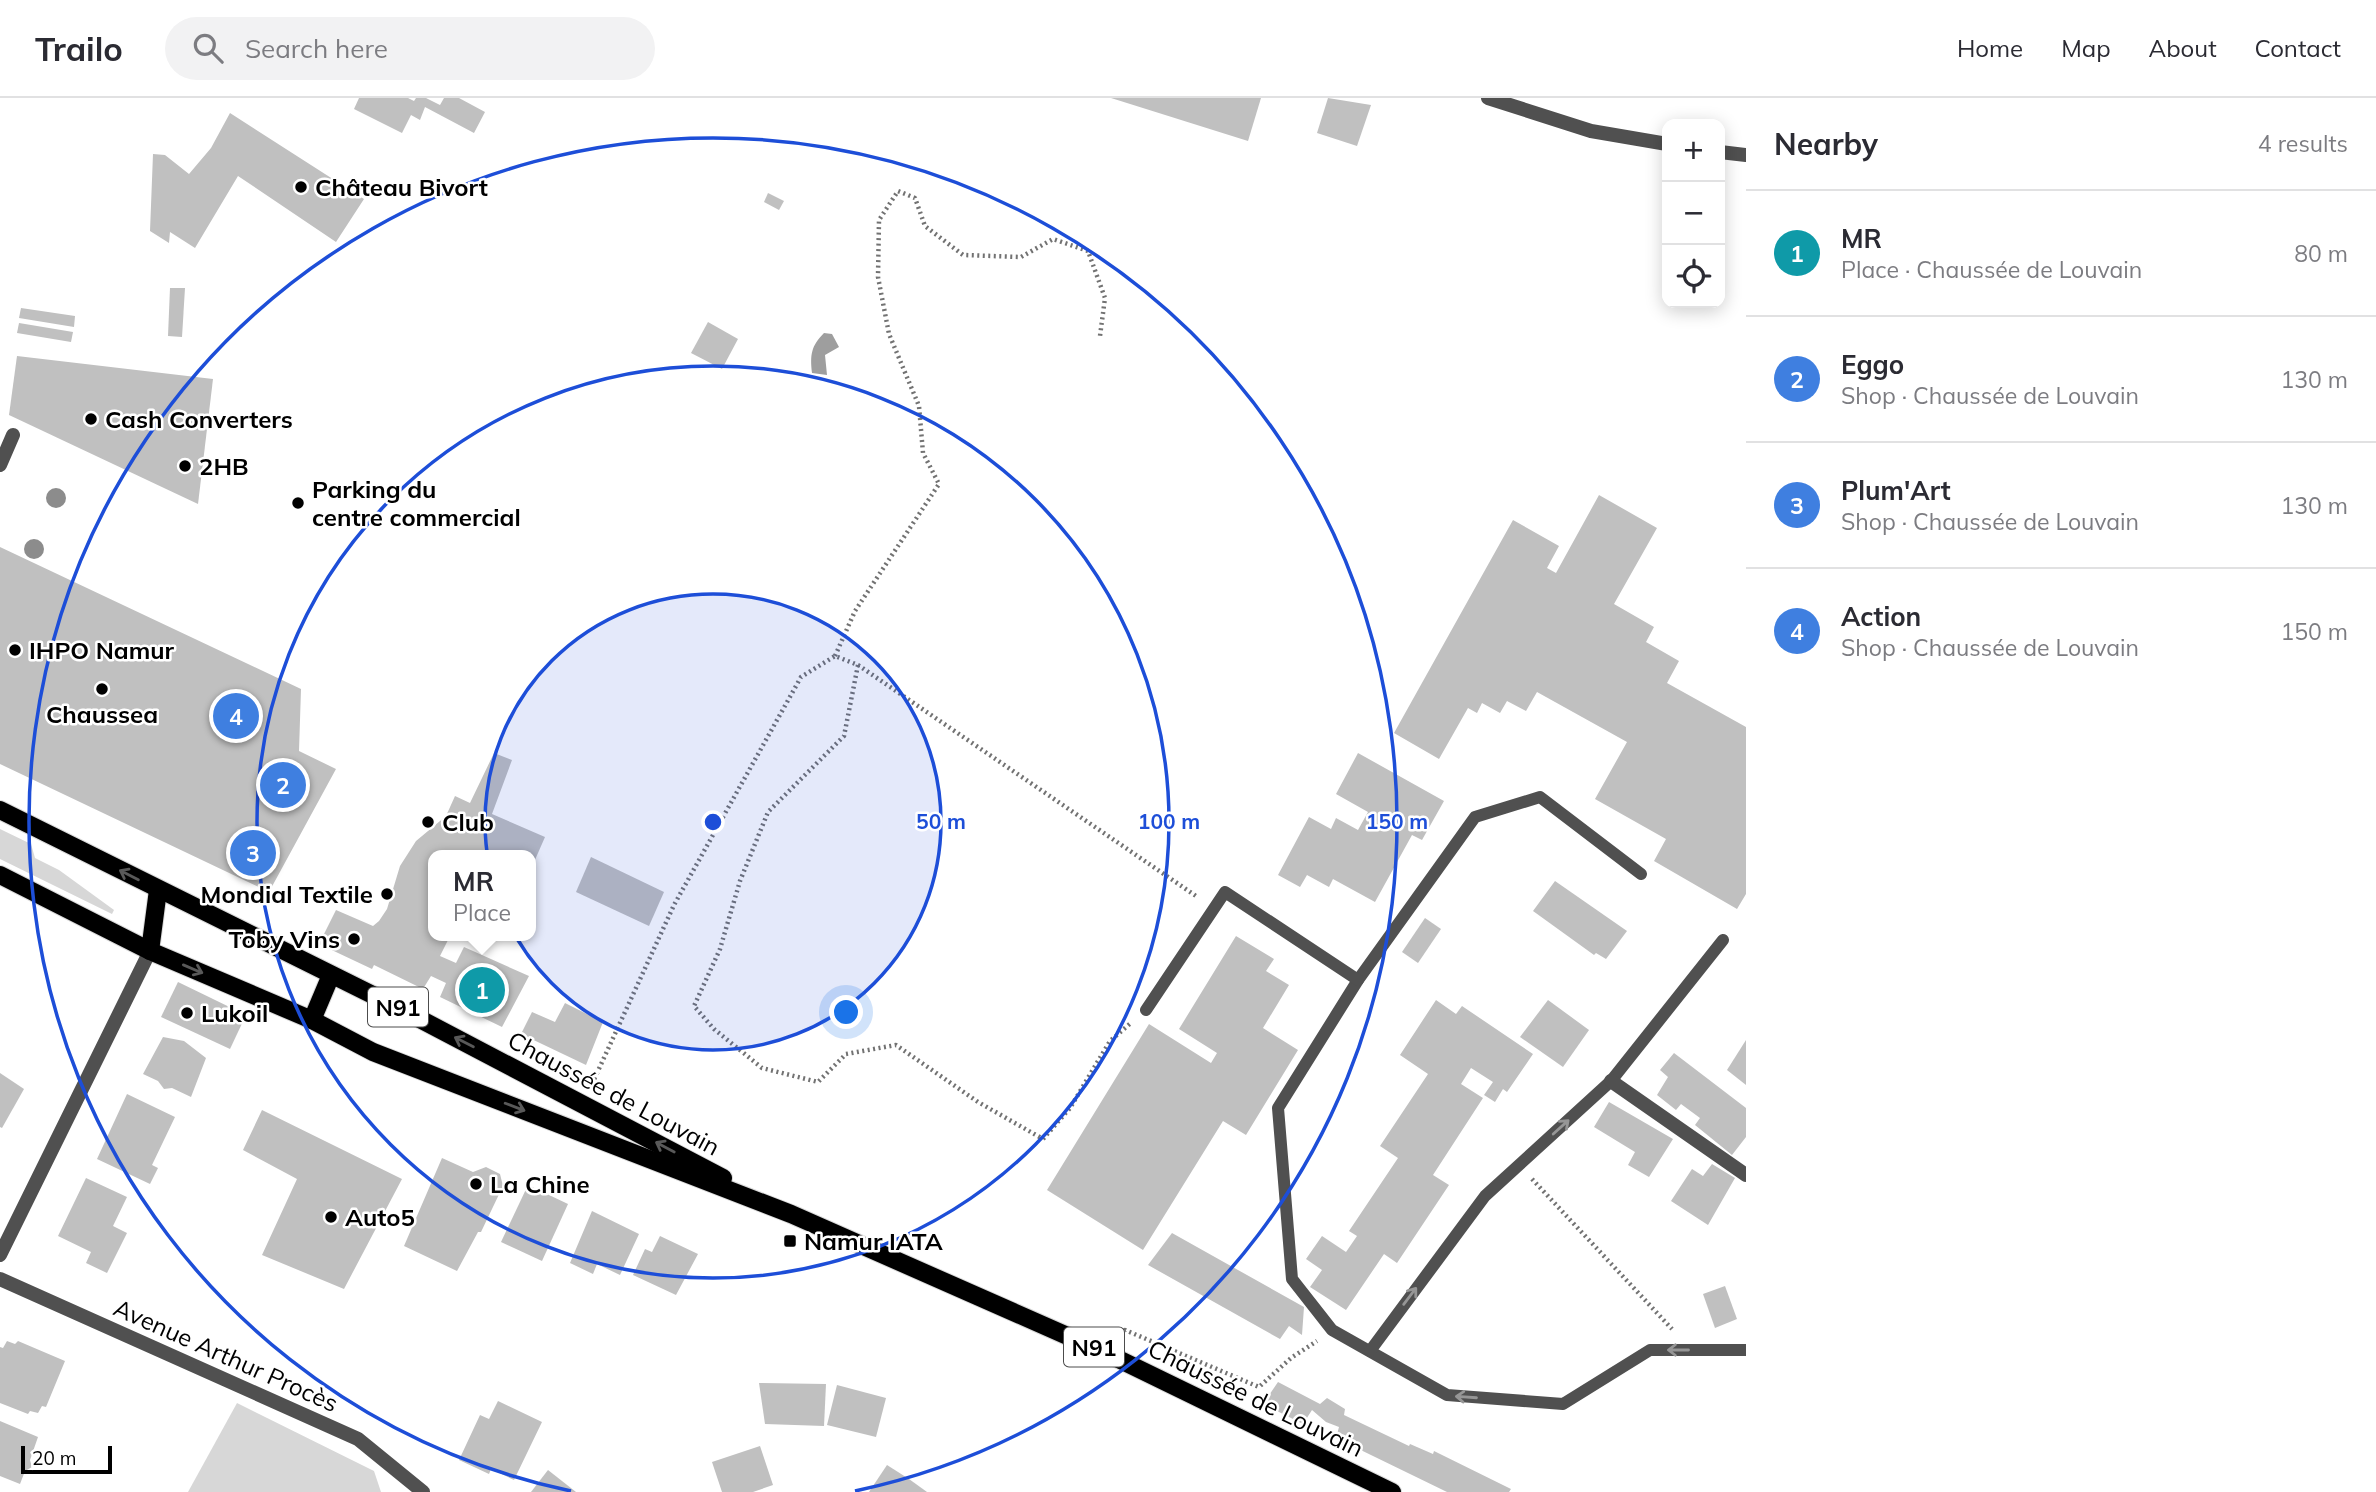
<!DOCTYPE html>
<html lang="en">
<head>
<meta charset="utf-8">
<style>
  :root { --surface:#fff; --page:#f2f2f3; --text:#2b2b33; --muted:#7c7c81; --line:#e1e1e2; --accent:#b45309 }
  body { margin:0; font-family:Mulish,sans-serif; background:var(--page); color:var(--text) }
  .controls { position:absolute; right:21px; top:21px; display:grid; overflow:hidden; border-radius:14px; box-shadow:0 4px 18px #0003 }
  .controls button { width:63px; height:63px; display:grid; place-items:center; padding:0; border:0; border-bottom:2px solid var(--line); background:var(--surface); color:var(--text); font:35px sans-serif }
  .scale { position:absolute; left:21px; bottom:18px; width:91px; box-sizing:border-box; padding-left:7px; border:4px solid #000; border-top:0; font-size:19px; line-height:24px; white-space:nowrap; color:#000; -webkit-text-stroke:5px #fff; paint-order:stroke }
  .you { position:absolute; left:847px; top:915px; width:24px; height:24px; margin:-18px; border:5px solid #fff; border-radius:50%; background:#1a73e8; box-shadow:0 0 0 10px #1a73e833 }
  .badge { display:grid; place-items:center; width:46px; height:46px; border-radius:50%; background:var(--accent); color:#fff; font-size:23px; font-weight:700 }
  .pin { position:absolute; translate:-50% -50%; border:4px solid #fff; box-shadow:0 2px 7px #0006 }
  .popup { position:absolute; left:428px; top:752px; width:108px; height:91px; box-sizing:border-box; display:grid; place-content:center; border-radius:14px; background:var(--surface); filter:drop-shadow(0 2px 5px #0005); font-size:23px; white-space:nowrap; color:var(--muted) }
  .popup b { font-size:26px; color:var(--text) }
  .popup::after { content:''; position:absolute; left:50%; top:100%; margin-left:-14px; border:14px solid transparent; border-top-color:var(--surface) }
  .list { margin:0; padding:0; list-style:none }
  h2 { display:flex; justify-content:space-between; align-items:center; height:91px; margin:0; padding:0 28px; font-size:30px }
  h2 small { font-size:23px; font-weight:400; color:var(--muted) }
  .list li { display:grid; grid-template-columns:46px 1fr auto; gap:21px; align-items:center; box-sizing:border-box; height:126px; padding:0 28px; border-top:2px solid var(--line) }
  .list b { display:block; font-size:26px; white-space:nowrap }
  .list p { margin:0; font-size:23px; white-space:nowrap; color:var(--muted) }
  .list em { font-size:23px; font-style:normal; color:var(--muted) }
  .icon { flex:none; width:38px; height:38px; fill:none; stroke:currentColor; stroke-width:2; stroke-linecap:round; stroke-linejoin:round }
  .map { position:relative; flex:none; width:1746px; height:1394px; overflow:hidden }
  header { display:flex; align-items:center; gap:42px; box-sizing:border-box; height:98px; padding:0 35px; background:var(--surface); border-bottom:2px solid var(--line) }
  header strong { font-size:33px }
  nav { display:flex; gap:38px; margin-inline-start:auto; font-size:24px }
  .search { width:490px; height:63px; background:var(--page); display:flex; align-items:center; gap:18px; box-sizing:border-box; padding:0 24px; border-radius:38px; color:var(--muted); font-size:26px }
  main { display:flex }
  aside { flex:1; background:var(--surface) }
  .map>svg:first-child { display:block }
  .green { fill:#d7d7d7 }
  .water { fill:#9e9e9e }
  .building { fill:#c0c0c0 }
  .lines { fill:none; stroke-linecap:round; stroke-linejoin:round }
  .primary-casing { stroke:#dbdbdb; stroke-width:20 }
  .path { stroke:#727272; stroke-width:4.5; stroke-dasharray:2 3.5; stroke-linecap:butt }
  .service { stroke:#505050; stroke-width:12 }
  .pedestrian { stroke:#505050; stroke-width:14 }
  .minor { stroke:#505050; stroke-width:14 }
  .primary { stroke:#000; stroke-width:18 }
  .tree { fill:#8c8c8c }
  .oneway { stroke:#595959 }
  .oneway2 { stroke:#969696 }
  .ring { fill:none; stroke:#1d4ed8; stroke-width:3.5 }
  .poi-dot { fill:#000; stroke:#fff; stroke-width:2.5 }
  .labels { text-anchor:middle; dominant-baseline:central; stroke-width:5; stroke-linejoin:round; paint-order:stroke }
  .shield { fill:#fff; stroke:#4c4c4c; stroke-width:2 }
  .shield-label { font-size:23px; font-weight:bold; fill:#000 }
  .poi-label { font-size:24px; font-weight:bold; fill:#000; stroke:#fff; text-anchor:start }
  .street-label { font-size:24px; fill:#000; stroke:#fff }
  .centre { fill:#1d4ed8; stroke:#fff; stroke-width:3.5 }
  .ring-label { font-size:21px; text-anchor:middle; font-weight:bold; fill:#1d4ed8; stroke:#fff; stroke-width:5; stroke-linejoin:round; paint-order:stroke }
</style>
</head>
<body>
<header>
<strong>Trailo</strong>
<div class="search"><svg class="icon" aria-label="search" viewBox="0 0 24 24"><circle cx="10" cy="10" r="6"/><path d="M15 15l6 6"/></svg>Search here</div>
<nav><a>Home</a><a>Map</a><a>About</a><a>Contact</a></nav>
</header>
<main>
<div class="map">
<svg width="1746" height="1394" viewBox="0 0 1746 1394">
  <rect width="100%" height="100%" fill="#fff"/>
  <g class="green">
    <polygon points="0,731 31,746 35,760 59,772 114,812 112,816 0,761"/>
    <polygon points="237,1305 374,1373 381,1394 188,1394"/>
  </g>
  <path class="water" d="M824 235 832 236 839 249 825 257 827 277 812 275C810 257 811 248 824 235Z"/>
  <g class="building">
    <polygon points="359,0 408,0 414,3 416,0 426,0 440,7 444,0 459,0 485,14 474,35 425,9 420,22 411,17 402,35 354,11"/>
    <polygon points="1111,0 1261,0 1248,43"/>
    <polygon points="1328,0 1371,7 1357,48 1317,35"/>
    <polygon points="230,15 364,101 336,144 238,78 195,150 170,134 169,145 150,133 153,56 165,57 189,76 211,50"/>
    <polygon points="768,95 784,103 779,112 764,104"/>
    <polygon points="170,190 185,190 182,239 168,238"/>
    <polygon points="21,210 75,218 74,229 19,220"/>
    <polygon points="708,224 738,241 722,271 691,255"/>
    <polygon points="19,225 73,234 71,244 17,235"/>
    <polygon points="17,258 213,281 198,406 9,317"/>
    <polygon points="1599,397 1657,430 1614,506 1654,529 1646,544 1679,563 1667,585 1746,629 1746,796 1737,811 1654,763 1666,741 1595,701 1627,644 1537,594 1526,613 1507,603 1500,615 1482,605 1477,615 1468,610 1439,661 1394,635 1513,422 1559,448 1547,470 1556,475"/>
    <polygon points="0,449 301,591 299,653 336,671 269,794 0,666"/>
    <polygon points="494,655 512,662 492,716 545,739 531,771 531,757 502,757 491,752 489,757 433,757 433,838 450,838 440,858 456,865 464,849 529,878 502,929 440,899 446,885 431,878 423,891 374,867 372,871 319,846 336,812 373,828 379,823 387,811 400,768 416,743 446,718 455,698 470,705"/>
    <polygon points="1358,655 1444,703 1422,742 1412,737 1375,804 1333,781 1329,789 1307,777 1300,789 1278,777 1309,719 1331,731 1336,720 1358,732 1368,714 1336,696"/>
    <polygon points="591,759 664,794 649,828 576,794"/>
    <polygon points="1555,783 1627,833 1606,861 1596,855 1594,857 1533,813"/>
    <polygon points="1425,820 1441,831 1418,865 1402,854"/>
    <polygon points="1236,838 1274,861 1266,873 1289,887 1263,930 1298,952 1246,1037 1223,1023 1143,1152 1047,1092 1149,926 1211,965 1217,955 1179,931"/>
    <polygon points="178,884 246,917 230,951 161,919"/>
    <polygon points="1436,902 1456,916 1462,908 1533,956 1507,994 1503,991 1495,1004 1484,997 1493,984 1471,970 1461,986 1483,1000 1433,1077 1449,1087 1397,1165 1384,1156 1346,1212 1310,1189 1322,1172 1306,1161 1322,1138 1346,1154 1357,1138 1349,1133 1398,1060 1380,1048 1428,976 1400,957"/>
    <polygon points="1548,902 1589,932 1563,969 1520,939"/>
    <polygon points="565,905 603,924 586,967 521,936 532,914 555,924"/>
    <polygon points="163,939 184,943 206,960 191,999 172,990 164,991 158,983 143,976"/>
    <polygon points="1746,942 1746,987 1727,972"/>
    <polygon points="1674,955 1746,1010 1746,1039 1732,1057 1695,1027 1700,1020 1681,1006 1676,1012 1657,997 1668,979 1660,972"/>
    <polygon points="0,975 24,991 2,1030 0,1029"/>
    <polygon points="127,996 175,1019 152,1067 158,1070 150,1086 97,1061"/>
    <polygon points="1609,1004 1673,1041 1649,1079 1628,1067 1635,1054 1594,1029"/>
    <polygon points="262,1012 402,1081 344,1191 262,1157 297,1081 243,1052"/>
    <polygon points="442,1060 473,1074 486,1069 500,1076 503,1088 481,1134 478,1134 457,1173 404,1148"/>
    <polygon points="1712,1066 1735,1080 1708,1127 1671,1103 1692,1071 1703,1078"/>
    <polygon points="86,1080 127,1099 113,1128 127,1135 107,1175 86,1165 91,1154 58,1138"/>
    <polygon points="528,1087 568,1106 542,1163 501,1144"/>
    <polygon points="592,1113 639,1136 620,1177 597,1166 593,1176 570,1165"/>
    <polygon points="1172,1135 1304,1209 1302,1237 1289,1228 1280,1241 1148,1167"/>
    <polygon points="660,1138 698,1156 676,1197 633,1177 645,1151 652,1154"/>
    <polygon points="1725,1188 1737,1221 1715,1230 1703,1196"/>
    <polygon points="7,1243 15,1246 18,1243 65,1263 46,1309 42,1308 38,1315 30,1313 28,1316 0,1305 0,1249 3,1250"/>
    <polygon points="1278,1284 1320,1306 1327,1300 1345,1311 1344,1317 1409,1348 1410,1346 1433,1356 1434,1353 1511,1391 1509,1394 1447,1394 1336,1340 1339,1329 1326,1324 1312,1312 1303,1326 1263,1306"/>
    <polygon points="759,1285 826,1286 824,1328 765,1326"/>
    <polygon points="837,1287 886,1300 876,1339 827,1327"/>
    <polygon points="498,1303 542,1324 514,1382 491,1371 489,1376 459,1362 480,1317 489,1321"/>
    <polygon points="0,1323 38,1339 30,1362 32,1369 25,1373 20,1386 0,1378"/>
    <polygon points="760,1348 773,1387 753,1394 722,1394 712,1364"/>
    <polygon points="887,1367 909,1381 927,1394 869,1394"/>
    <polygon points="548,1372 576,1394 531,1394"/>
  </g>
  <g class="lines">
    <g class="primary-casing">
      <g id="primary">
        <polyline points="0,712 395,908 723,1080"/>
        <polyline points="0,777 150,853 312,922 373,954 791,1116 1106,1255 1392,1394"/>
        <polyline points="150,853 158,792"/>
        <polyline points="312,922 331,877"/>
      </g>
    </g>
    <g class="path">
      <polyline points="835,558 855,513 939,386 923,355 919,308 889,236 878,179 879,122 898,93 915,100 925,128 963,157 1021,159 1053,141 1088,153 1105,200 1100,238"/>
      <polyline points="858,567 844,638 768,714 740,783 720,851 694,908 714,931 762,970 818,984 846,956 896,947 978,1004 1043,1041 1070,1010 1110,943 1132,924"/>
      <polyline points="592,986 674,807 801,579 835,558 858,567 1196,798"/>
      <polyline points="1532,1081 1672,1231"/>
      <polyline points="1121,1237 1125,1232 1259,1289 1291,1260 1317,1243"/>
    </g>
    <g class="service">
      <polyline points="1641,776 1540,699 1475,719 1358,882 1278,1010 1292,1181 1332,1232 1447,1297 1563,1306 1650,1252 1746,1252"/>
      <polyline points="1146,912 1225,794 1358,882"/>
      <polyline points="1370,1253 1485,1098 1611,983 1723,842"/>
    </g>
    <polyline class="pedestrian" points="0,367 13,337"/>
    <g class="minor">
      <polyline points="1488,0 1591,33 1667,46"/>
      <polyline points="1720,54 1746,57"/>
      <polyline points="1611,983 1746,1077"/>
      <polyline points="0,1157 150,853"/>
      <polyline points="0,1181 358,1341 423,1394"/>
    </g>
    <use href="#primary" class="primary"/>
  </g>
  <g class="tree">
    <circle cx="56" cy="400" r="10"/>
    <circle cx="34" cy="451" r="10"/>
  </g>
  <defs><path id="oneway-shaft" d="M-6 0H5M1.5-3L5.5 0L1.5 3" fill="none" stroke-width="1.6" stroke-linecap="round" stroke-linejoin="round" transform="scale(1.75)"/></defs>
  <g class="oneway">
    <use href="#oneway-shaft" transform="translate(129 777) rotate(-153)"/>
    <use href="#oneway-shaft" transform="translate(193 871) rotate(23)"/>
    <use href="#oneway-shaft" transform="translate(464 944) rotate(-153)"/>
    <use href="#oneway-shaft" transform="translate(515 1009) rotate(21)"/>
    <use href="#oneway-shaft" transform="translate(665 1049) rotate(-152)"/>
  </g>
  <g class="oneway2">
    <use href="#oneway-shaft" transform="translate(1561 1029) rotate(-42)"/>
    <use href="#oneway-shaft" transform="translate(1410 1198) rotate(-53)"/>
    <use href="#oneway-shaft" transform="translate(1678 1252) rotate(180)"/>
    <use href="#oneway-shaft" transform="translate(1466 1299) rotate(-176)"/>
  </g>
  <circle cx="713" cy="724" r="228" fill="#1d4ed8" fill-opacity=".12"/>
  <g class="ring">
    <circle cx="713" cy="724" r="228"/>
    <circle cx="713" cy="724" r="456"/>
    <path d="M571 1393A684 684 0 1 1 855 1393"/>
  </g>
  <g class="poi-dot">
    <circle cx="301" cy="89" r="7"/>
    <circle cx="91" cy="321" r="7"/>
    <circle cx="185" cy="368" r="7"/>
    <circle cx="298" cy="405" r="7"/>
    <circle cx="15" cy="552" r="7"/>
    <circle cx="102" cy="591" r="7"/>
    <circle cx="428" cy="724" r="7"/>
    <circle cx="387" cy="796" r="7"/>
    <circle cx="354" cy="841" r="7"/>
    <circle cx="187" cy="915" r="7"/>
    <circle cx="476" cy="1086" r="7"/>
    <circle cx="331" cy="1119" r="7"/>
    <rect x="783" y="1136" width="14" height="14" rx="3.5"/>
  </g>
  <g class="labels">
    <g class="shield">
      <rect x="368" y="889.5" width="60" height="39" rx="5"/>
      <rect x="1064" y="1229.5" width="60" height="39" rx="5"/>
    </g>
    <g class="shield-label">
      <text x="398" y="909">N91</text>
      <text x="1094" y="1249">N91</text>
    </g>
    <g class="poi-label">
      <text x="315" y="89">Château Bivort</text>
      <text x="105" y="321">Cash Converters</text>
      <text x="199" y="368">2HB</text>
      <text x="312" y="391">Parking du<tspan x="312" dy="28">centre commercial</tspan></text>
      <text x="29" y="552">IHPO Namur</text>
      <text x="102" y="616" text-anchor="middle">Chaussea</text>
      <text x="442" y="724">Club</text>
      <text x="373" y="796" text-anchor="end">Mondial Textile</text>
      <text x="340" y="841" text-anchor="end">Toby Vins</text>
      <text x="201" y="915">Lukoil</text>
      <text x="490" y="1086">La Chine</text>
      <text x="345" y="1119">Auto5</text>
      <text x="804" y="1143">Namur IATA</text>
    </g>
    <g class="street-label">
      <text transform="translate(614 995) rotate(28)">Chaussée de Louvain</text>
      <text transform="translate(226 1257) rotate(24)">Avenue Arthur Procès</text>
      <text transform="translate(1256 1300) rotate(26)">Chaussée de Louvain</text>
    </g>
  </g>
  <circle cx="713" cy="724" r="10" class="centre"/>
  <g class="ring-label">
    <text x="941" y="731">50 m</text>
    <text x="1169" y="731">100 m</text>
    <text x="1397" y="731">150 m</text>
  </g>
</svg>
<div class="controls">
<button>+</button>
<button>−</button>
<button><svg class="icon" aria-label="locate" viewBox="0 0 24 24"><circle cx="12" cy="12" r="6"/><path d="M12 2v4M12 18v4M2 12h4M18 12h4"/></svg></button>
</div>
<div class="scale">20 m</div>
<div class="you"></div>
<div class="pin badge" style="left:482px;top:892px;background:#0f9aa8">1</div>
<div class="popup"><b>MR</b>Place</div>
<div class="pin badge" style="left:283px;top:687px;background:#3f7fe0">2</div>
<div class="pin badge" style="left:253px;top:755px;background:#3f7fe0">3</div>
<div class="pin badge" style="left:236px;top:618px;background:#3f7fe0">4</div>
</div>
<aside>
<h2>Nearby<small>4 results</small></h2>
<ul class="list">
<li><span class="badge" style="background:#0f9aa8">1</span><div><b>MR</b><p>Place · Chaussée de Louvain</p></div><em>80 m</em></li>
<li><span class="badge" style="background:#3f7fe0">2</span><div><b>Eggo</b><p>Shop · Chaussée de Louvain</p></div><em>130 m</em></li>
<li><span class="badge" style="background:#3f7fe0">3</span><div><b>Plum'Art</b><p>Shop · Chaussée de Louvain</p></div><em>130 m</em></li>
<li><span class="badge" style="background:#3f7fe0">4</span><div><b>Action</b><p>Shop · Chaussée de Louvain</p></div><em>150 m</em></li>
</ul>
</aside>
</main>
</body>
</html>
